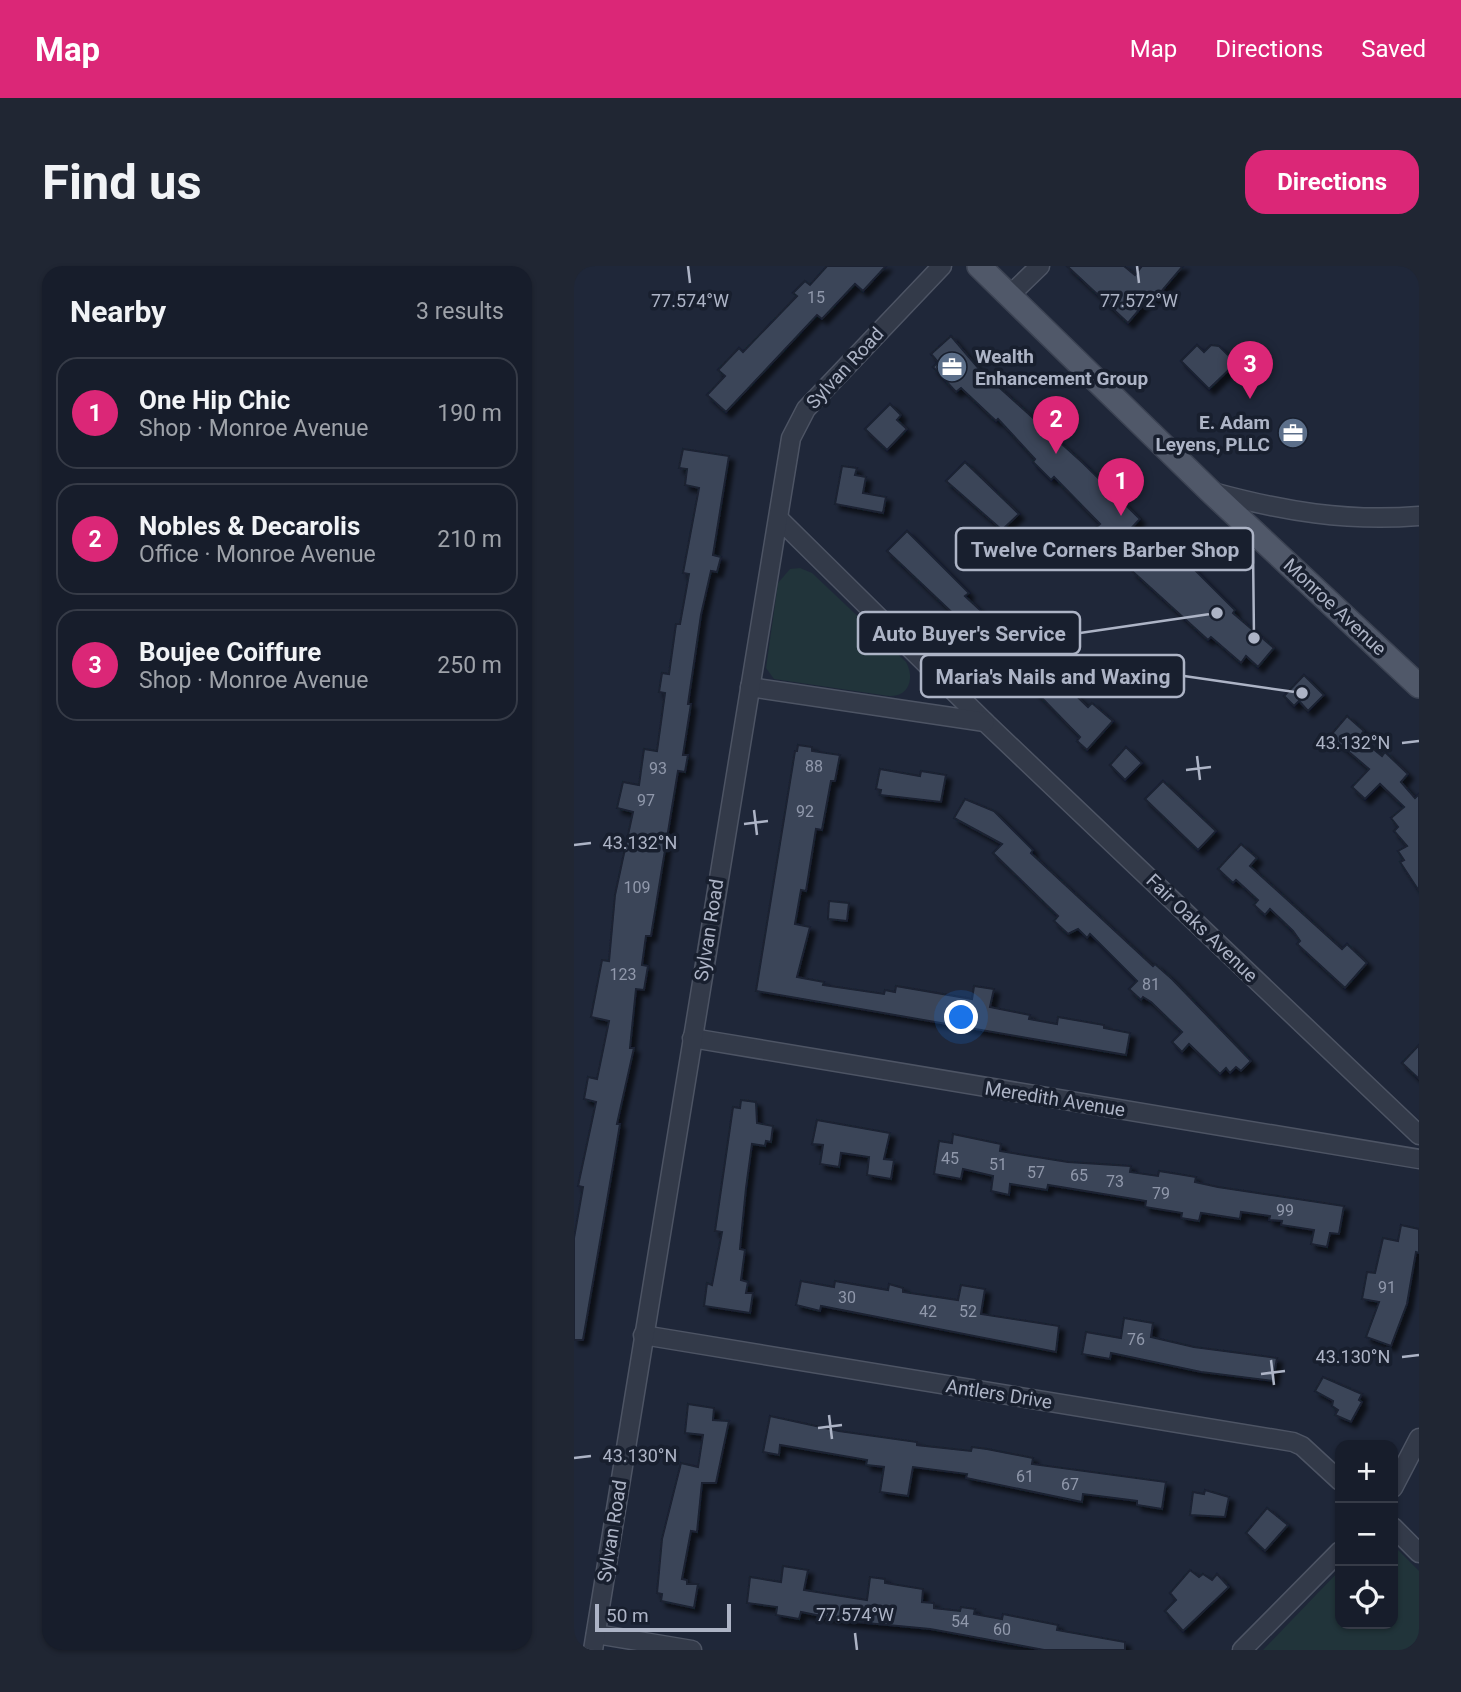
<!DOCTYPE html>
<html lang="en">
<head>
<meta charset="utf-8">
<style>
  :root { --surface:#171d2b; --page:#202633; --text:#f1f3f6; --muted:#9ea2a9; --line:#363b47; --accent:#db2777 }
  body { margin:0; font-family:Roboto,sans-serif; background:var(--page); color:var(--text) }
  .controls { position:absolute; right:21px; bottom:21px; display:grid; overflow:hidden; border-radius:14px; box-shadow:0 2px 5px #0004 }
  .controls button { width:63px; height:63px; display:grid; place-items:center; padding:0; border:0; border-bottom:2px solid var(--line); background:var(--surface); color:var(--text); font:35px sans-serif }
  .scale { position:absolute; left:21px; bottom:18px; width:136px; box-sizing:border-box; padding-left:7px; border:4px solid #adb4c6; border-top:0; font-size:19px; line-height:24px; white-space:nowrap; color:#adb4c6; -webkit-text-stroke:5px #181f2e; paint-order:stroke }
  .you { position:absolute; left:388px; top:752px; width:24px; height:24px; margin:-18px; border:5px solid #fff; border-radius:50%; background:#1a73e8; box-shadow:0 0 0 10px #1a73e833 }
  .badge { display:grid; place-items:center; width:46px; height:46px; border-radius:50%; background:var(--accent); color:#fff; font-size:23px; font-weight:700 }
  .pin { position:absolute; translate:-50% -58px; filter:drop-shadow(0 2px 4px #0008) }
  .pin::after { content:''; position:absolute; top:37px; width:24px; height:21px; background:inherit; clip-path:polygon(0 0,100% 0,50% 100%) }
  .list { margin:0; padding:0; list-style:none }
  h2 { display:flex; justify-content:space-between; align-items:center; height:91px; margin:0; padding:0 28px; font-size:30px }
  h2 small { font-size:23px; font-weight:400; color:var(--muted) }
  .list li { display:grid; grid-template-columns:46px 1fr auto; gap:21px; align-items:center; box-sizing:border-box; height:112px; margin:0 14px 14px; padding:0 14px; border:2px solid var(--line); border-radius:21px }
  .list b { display:block; font-size:26px; white-space:nowrap }
  .list p { margin:0; font-size:23px; white-space:nowrap; color:var(--muted) }
  .list em { font-size:23px; font-style:normal; color:var(--muted) }
  .icon { flex:none; width:38px; height:38px; fill:none; stroke:currentColor; stroke-width:2; stroke-linecap:round; stroke-linejoin:round }
  .map { position:relative; flex:none; width:845px; height:1384px; overflow:hidden; border-radius:21px }
  header { display:flex; align-items:center; gap:42px; box-sizing:border-box; height:98px; padding:0 35px; background:var(--accent); color:#fff }
  header strong { font-size:33px }
  nav { display:flex; gap:38px; margin-inline-start:auto; font-size:24px }
  .intro { display:flex; align-items:center; justify-content:space-between; box-sizing:border-box; height:168px; padding:0 42px }
  h1 { margin:0; font-size:49px }
  .button { padding:18px 32px; border-radius:21px; background:var(--accent); color:#fff; font-size:24px; font-weight:700 }
  main { display:flex; gap:42px; padding:0 42px }
  aside { flex:1; background:var(--surface); border-radius:21px; box-shadow:0 2px 5px #0004 }
  .map>svg:first-child { display:block }
  .green { fill:#21343a }
  .building { fill:#3b4559; stroke:#1a2130; stroke-width:2; filter:url(#shadow) }
  .lines { fill:none; stroke-linecap:round; stroke-linejoin:round }
  .minor-casing { stroke:#4d5464; stroke-width:21 }
  .major-casing { stroke:#3c4353; stroke-width:26 }
  .minor { stroke:#333a49; stroke-width:18 }
  .major { stroke:#505869; stroke-width:23 }
  .ticks { fill:none; stroke:#adb4c6; stroke-width:2.5 }
  .labels { text-anchor:middle; dominant-baseline:central; stroke-width:7; stroke-linejoin:round; paint-order:stroke }
  .number-label { font-size:16px; fill:#9098ab }
  .poi-label { font-size:19px; font-weight:bold; fill:#adb4c6; stroke:#181f2e; text-anchor:start }
  .street-label { font-size:19px; fill:#adb4c6; stroke:#181f2e }
  .ticks-label { font-size:18px; text-anchor:middle; fill:#adb4c6; stroke:#181f2e; stroke-width:7; stroke-linejoin:round; paint-order:stroke }
  .leader { fill:none; stroke:#adb4c6; stroke-width:2.5 }
  .callout-dot { fill:#adb4c6; stroke:#181f2e; stroke-width:2.5 }
  .callout { fill:#181f2e; stroke:#adb4c6; stroke-width:2.5 }
  .callout-label { font-size:21px; text-anchor:middle; font-weight:bold; fill:#adb4c6 }
</style>
</head>
<body>
<header>
<strong>Map</strong>
<nav><a>Map</a><a>Directions</a><a>Saved</a></nav>
</header>
<div class="intro"><h1>Find us</h1><a class="button">Directions</a></div>
<main>
<aside>
<h2>Nearby<small>3 results</small></h2>
<ul class="list">
<li><span class="badge">1</span><div><b>One Hip Chic</b><p>Shop · Monroe Avenue</p></div><em>190 m</em></li>
<li><span class="badge">2</span><div><b>Nobles &amp; Decarolis</b><p>Office · Monroe Avenue</p></div><em>210 m</em></li>
<li><span class="badge">3</span><div><b>Boujee Coiffure</b><p>Shop · Monroe Avenue</p></div><em>250 m</em></li>
</ul>
</aside>
<div class="map">
<svg width="845" height="1384" viewBox="0 0 845 1384">
  <defs>
    <filter id="shadow"><feDropShadow dx="5" dy="5" stdDeviation="2" flood-color="#0009"/></filter>
  </defs>
  <rect width="100%" height="100%" fill="#1f2739"/>
  <g class="green">
    <path d="M226 302 238 307 332 396C341 412 335 431 315 430L200 413 192 402 204 317 216 303Z"/>
    <polygon points="819,1279 845,1305 845,1374 835,1384 689,1384 766,1304 766,1358 819,1358"/>
  </g>
  <g class="building">
    <polygon points="253,0 312,0 289,25 281,18 248,53 243,49 152,146 133,129 151,110 144,104 165,82 169,86 223,30 219,27 231,15 236,19"/>
    <polygon points="493,0 550,0 561,9 568,0 609,0 581,33 576,31 554,57"/>
    <polygon points="377,70 406,104 509,197 566,253 550,270 547,267 535,279 519,264 526,258 480,211 477,214 459,196 461,193 424,153 422,155 387,122 382,126 359,101 364,96 357,88"/>
    <polygon points="623,79 630,86 637,79 645,80 662,97 635,123 607,95"/>
    <polygon points="316,138 327,149 323,154 333,163 313,184 291,163"/>
    <polygon points="109,183 155,190 139,289 147,291 143,306 137,305 127,349 114,438 117,438 109,489 114,489 111,506 104,505 77,670 72,670 68,699 74,700 70,724 62,723 56,782 60,782 43,858 46,858 39,900 9,1074 0,1074 0,972 9,921 4,920 22,836 10,833 14,811 23,813 35,755 17,751 28,694 35,695 41,629 59,546 43,542 49,516 65,519 70,483 83,485 91,427 85,426 88,407 95,408 102,358 106,358 115,308 109,307 125,222 111,219 113,203 105,202"/>
    <polygon points="391,196 445,248 428,264 372,215"/>
    <polygon points="268,200 283,202 281,209 292,211 289,227 312,231 309,247 261,238"/>
    <polygon points="333,265 395,327 391,330 418,355 422,349 433,359 428,365 457,390 459,388 514,441 518,437 539,455 513,484 503,475 506,471 462,426 313,285"/>
    <polygon points="596,279 661,344 659,347 700,382 684,401 672,390 667,397 637,371 634,374 558,305 573,289 580,296"/>
    <polygon points="730,409 750,429 734,445 725,435 720,440 710,430"/>
    <polygon points="773,450 790,465 785,471 808,490 811,486 834,508 827,516 841,532 845,528 845,625 826,596 830,594 824,585 833,580 820,565 824,561 817,552 830,541 806,518 791,533 778,521 795,503 756,470"/>
    <polygon points="224,479 238,481 238,485 266,489 261,515 257,515 248,564 242,563 232,625 227,624 221,658 236,661 223,711 250,716 249,719 310,728 311,724 321,726 322,720 398,733 400,720 420,723 416,741 456,749 455,753 483,758 484,751 530,759 530,762 556,767 552,789 182,725 221,485 223,485"/>
    <polygon points="552,481 568,497 551,514 536,499"/>
    <polygon points="306,503 346,510 347,505 372,509 367,536 306,529 307,524 302,523"/>
    <polygon points="589,515 642,565 624,584 571,533"/>
    <polygon points="391,533 420,545 459,584 457,587 579,700 581,698 598,713 677,795 667,805 662,801 656,807 652,802 646,808 615,778 608,786 598,776 608,766 577,736 569,731 567,734 555,723 563,715 516,668 513,672 504,663 494,668 480,655 484,650 419,587 428,578 380,552"/>
    <polygon points="667,578 683,592 676,600 768,683 773,678 793,697 771,722 723,678 726,675 719,665 696,643 691,649 680,639 684,634 662,614 659,617 644,603"/>
    <polygon points="255,635 275,637 273,655 254,653"/>
    <polygon points="845,779 845,813 828,797"/>
    <polygon points="167,834 182,836 183,857 199,860 197,876 192,875 191,880 178,878 172,922 166,983 171,984 167,1014 174,1016 172,1027 179,1027 176,1047 130,1040 133,1017 138,1019 148,966 141,965 159,841 166,842"/>
    <polygon points="243,854 316,867 310,893 320,894 317,913 293,909 295,891 267,887 265,901 246,898 249,879 238,878"/>
    <polygon points="379,868 427,878 426,885 494,896 557,900 556,906 584,910 585,905 604,908 622,911 621,916 644,921 770,940 765,968 756,967 753,981 737,978 740,964 707,959 708,955 695,954 696,950 667,946 666,953 627,947 625,955 607,952 608,947 571,941 572,935 474,919 473,924 436,918 435,929 417,925 419,910 389,903 387,913 360,908 365,875 378,877"/>
    <polygon points="827,959 845,963 845,987 842,986 833,1038 817,1080 792,1071 805,1036 788,1033 793,1006 801,1007 809,972 824,975"/>
    <polygon points="227,1015 260,1021 261,1015 314,1024 315,1018 329,1022 329,1026 384,1034 387,1019 411,1023 407,1048 485,1060 482,1086 247,1040 246,1045 222,1039"/>
    <polygon points="550,1052 579,1057 577,1071 620,1081 703,1092 699,1115 627,1106 537,1087 536,1093 508,1088 512,1066 547,1072"/>
    <polygon points="749,1111 788,1128 785,1134 788,1136 777,1156 761,1149 764,1144 758,1140 759,1135 741,1125"/>
    <polygon points="114,1138 140,1142 139,1154 155,1155 142,1217 128,1217 123,1266 117,1265 108,1313 113,1314 113,1318 124,1318 120,1342 87,1335 88,1328 83,1327 88,1273 107,1197 124,1201 129,1169 111,1167"/>
    <polygon points="196,1150 265,1165 343,1176 343,1179 397,1185 398,1181 413,1183 459,1192 458,1198 592,1216 588,1243 563,1239 563,1235 509,1228 508,1236 392,1212 393,1208 339,1201 334,1230 306,1226 310,1201 292,1199 293,1194 206,1179 205,1189 189,1186"/>
    <polygon points="631,1224 655,1231 651,1251 616,1249 619,1226 630,1228"/>
    <polygon points="693,1242 714,1259 691,1285 672,1267"/>
    <polygon points="209,1300 234,1304 230,1324 293,1334 296,1311 311,1313 311,1317 349,1323 348,1336 360,1337 360,1342 386,1345 387,1341 401,1343 400,1348 428,1353 429,1348 484,1359 483,1364 551,1376 551,1384 470,1384 356,1363 271,1355 227,1346 225,1353 202,1349 203,1341 173,1337 176,1311 207,1316"/>
    <polygon points="616,1304 625,1311 629,1308 638,1314 643,1308 655,1321 609,1365 591,1345 602,1334 596,1327"/>
  </g>
  <g class="lines">
    <g class="minor-casing">
      <g id="minor">
        <polyline points="436,29 466,0"/>
        <path d="M639 226C708 245 773 256 845 250"/>
        <polyline points="205,253 411,456 845,869"/>
        <polyline points="176,421 411,456"/>
        <polyline points="118,772 845,893"/>
        <polyline points="69,1069 719,1176 728,1180 766,1215"/>
        <polyline points="819,1222 845,1172"/>
        <polyline points="819,1261 845,1287"/>
        <polyline points="22,1368 118,1384"/>
        <polyline points="19,1384 217,172 232,143 368,0"/>
        <polyline points="668,1384 766,1285"/>
      </g>
    </g>
    <g class="major-casing">
      <polyline id="major" points="405,0 636,225 845,420"/>
    </g>
    <use href="#minor" class="minor"/>
    <use href="#major" class="major"/>
  </g>
  <path class="ticks" d="M114 0 116 17M563 0 565 17M828 477 845 475M623 490 626 514M612 504 637 501M180 544 183 569M170 558 194 555M0 579 17 577M828 1091 845 1089M697 1094 700 1119M687 1108 711 1105M255 1149 258 1173M244 1162 268 1159M0 1192 17 1190M281 1367 283 1384"/>
  <defs>
    <g id="office-disc" transform="scale(1.575)"><circle r="9.5" fill="#5c6f8a" stroke="#181f2e"/><path d="M-6-3h4V-5.5h4V-3h4V5H-6ZM-1-4.5V-3h2v-1.5ZM-6 0V1H6V0Z" fill="#fff"/></g>
  </defs>
  <g fill-rule="evenodd">
    <use href="#office-disc" x="378" y="101"/>
    <use href="#office-disc" x="719" y="167"/>
  </g>
  <g class="labels">
    <g class="number-label">
      <text x="242" y="31">15</text>
      <text x="240" y="500">88</text>
      <text x="84" y="502">93</text>
      <text x="72" y="534">97</text>
      <text x="231" y="545">92</text>
      <text x="63" y="621">109</text>
      <text x="49" y="708">123</text>
      <text x="577" y="718">81</text>
      <text x="376" y="892">45</text>
      <text x="424" y="898">51</text>
      <text x="462" y="906">57</text>
      <text x="505" y="909">65</text>
      <text x="541" y="915">73</text>
      <text x="587" y="927">79</text>
      <text x="711" y="944">99</text>
      <text x="813" y="1021">91</text>
      <text x="273" y="1031">30</text>
      <text x="354" y="1045">42</text>
      <text x="394" y="1045">52</text>
      <text x="562" y="1073">76</text>
      <text x="451" y="1210">61</text>
      <text x="496" y="1218">67</text>
      <text x="386" y="1355">54</text>
      <text x="428" y="1363">60</text>
    </g>
    <g class="poi-label">
      <text x="401" y="90">Wealth<tspan x="401" dy="22">Enhancement Group</tspan></text>
      <text x="696" y="156" text-anchor="end">E. Adam<tspan x="696" dy="22">Leyens, PLLC</tspan></text>
    </g>
    <g class="street-label">
      <text transform="translate(271 102) rotate(-47)">Sylvan Road</text>
      <text transform="translate(761 341) rotate(43)">Monroe Avenue</text>
      <text transform="translate(628 662) rotate(44)">Fair Oaks Avenue</text>
      <text transform="translate(135 664) rotate(-81)">Sylvan Road</text>
      <text transform="translate(481 833) rotate(9)">Meredith Avenue</text>
      <text transform="translate(425 1128) rotate(9)">Antlers Drive</text>
      <text transform="translate(38 1265) rotate(-81)">Sylvan Road</text>
    </g>
  </g>
  <g class="ticks-label">
    <text x="116" y="41">77.574°W</text>
    <text x="565" y="41">77.572°W</text>
    <text x="779" y="483">43.132°N</text>
    <text x="66" y="583">43.132°N</text>
    <text x="779" y="1097">43.130°N</text>
    <text x="66" y="1196">43.130°N</text>
    <text x="281" y="1355">77.574°W</text>
  </g>
  <path class="leader" d="M680 372L679 283M643 347L506 367M728 427L610 410"/>
  <g class="callout-dot">
    <circle cx="680" cy="372" r="7"/>
    <circle cx="643" cy="347" r="7"/>
    <circle cx="728" cy="427" r="7"/>
  </g>
  <g class="callout">
    <rect x="382" y="262" width="297" height="42" rx="7"/>
    <rect x="284" y="346" width="222" height="42" rx="7"/>
    <rect x="347" y="389" width="263" height="42" rx="7"/>
  </g>
  <g class="callout-label">
    <text x="531" y="291">Twelve Corners Barber Shop</text>
    <text x="395" y="375">Auto Buyer's Service</text>
    <text x="479" y="418">Maria's Nails and Waxing</text>
  </g>
</svg>
<div class="controls">
<button>+</button>
<button>−</button>
<button><svg class="icon" aria-label="locate" viewBox="0 0 24 24"><circle cx="12" cy="12" r="6"/><path d="M12 2v4M12 18v4M2 12h4M18 12h4"/></svg></button>
</div>
<div class="scale">50 m</div>
<div class="you"></div>
<div class="pin badge" style="left:547px;top:250px">1</div>
<div class="pin badge" style="left:482px;top:188px">2</div>
<div class="pin badge" style="left:676px;top:133px">3</div>
</div>
</main>
</body>
</html>
